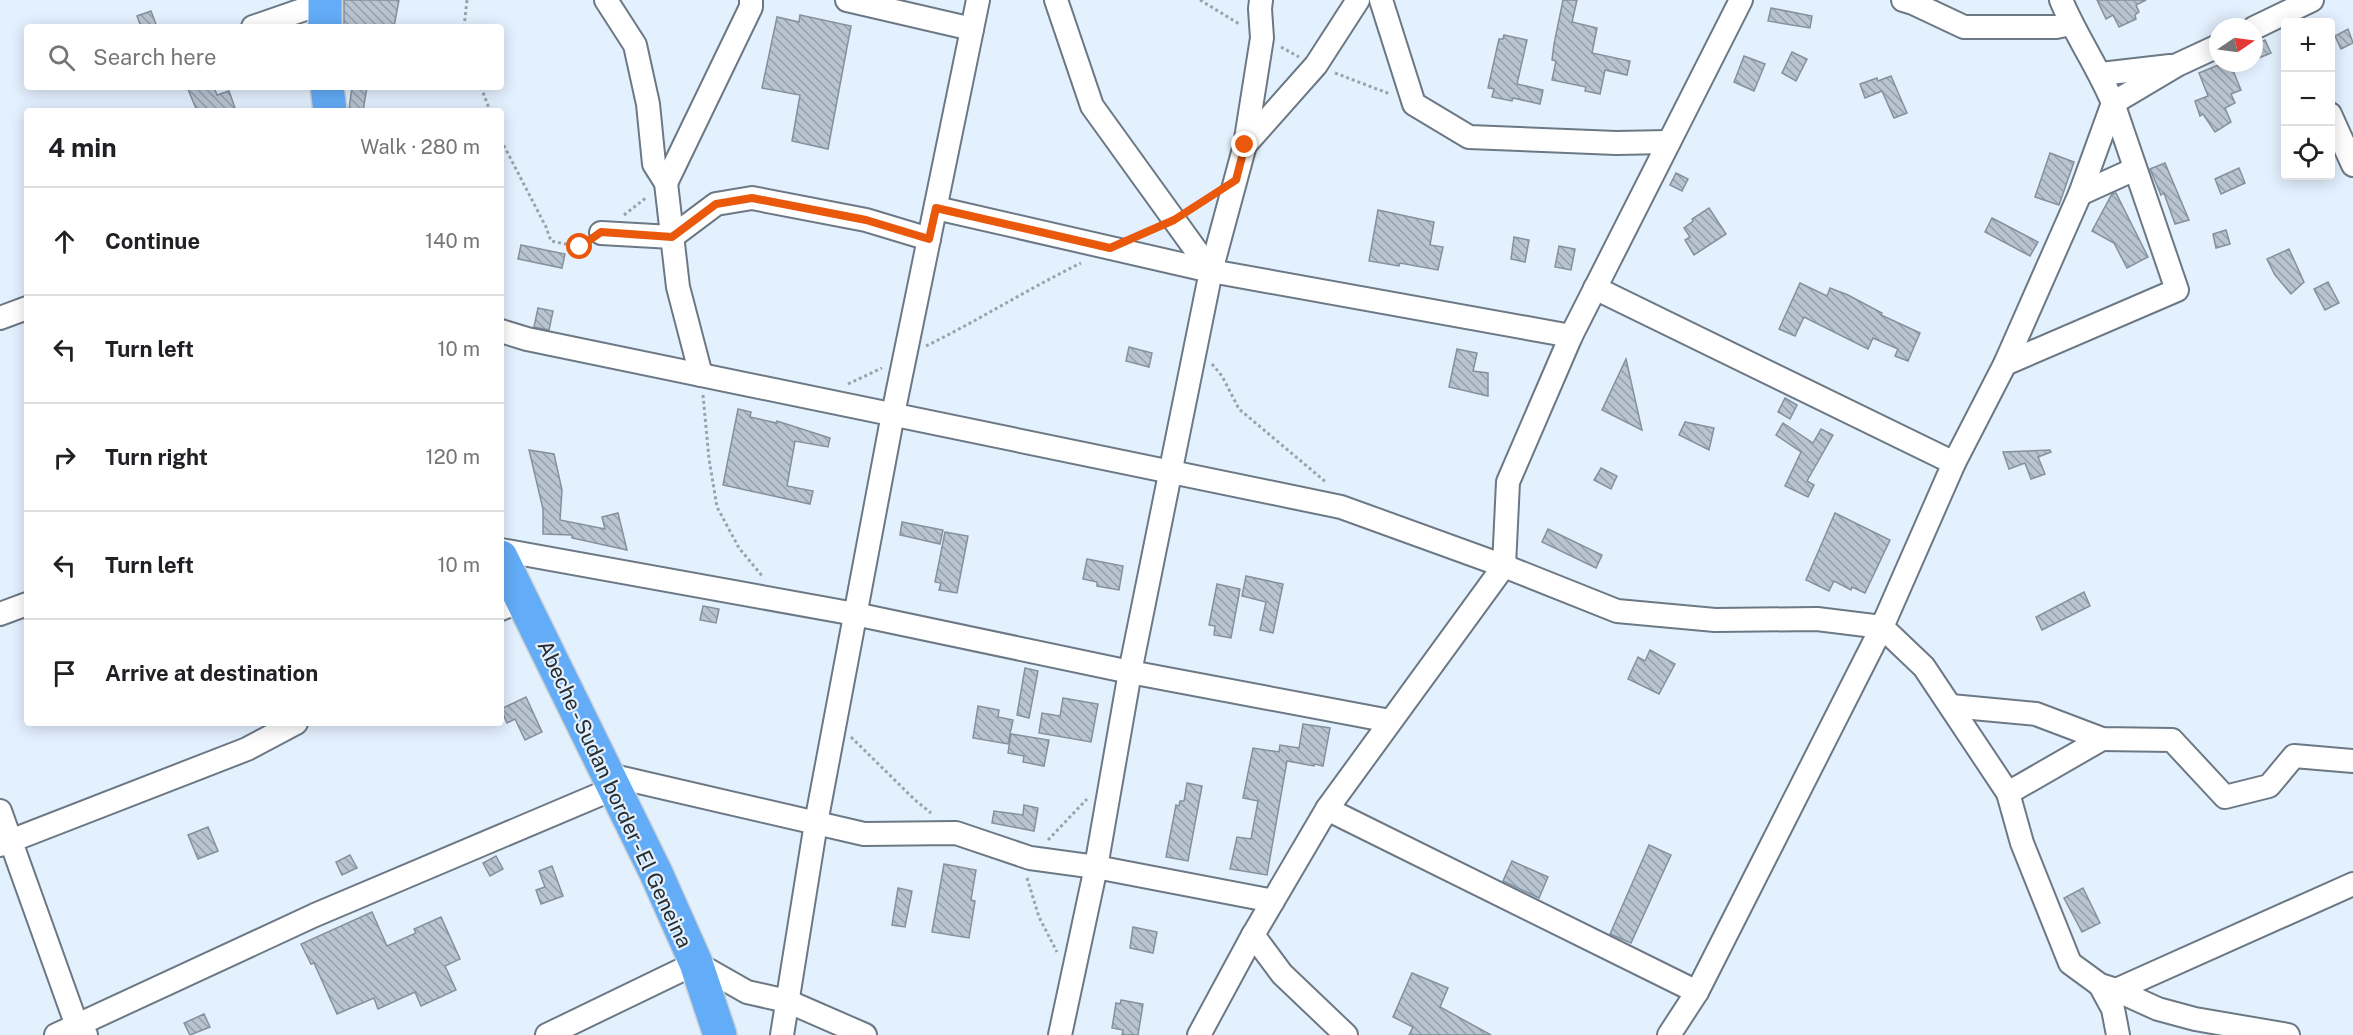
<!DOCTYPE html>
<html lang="en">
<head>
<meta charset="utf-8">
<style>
  :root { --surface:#fff; --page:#f6f6f6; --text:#202124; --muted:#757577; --line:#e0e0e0 }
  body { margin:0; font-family:"Public Sans",sans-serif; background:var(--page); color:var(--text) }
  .controls { position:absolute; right:18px; top:18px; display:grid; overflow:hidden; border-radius:6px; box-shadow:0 3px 15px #0003 }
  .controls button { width:54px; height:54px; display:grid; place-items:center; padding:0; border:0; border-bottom:2px solid var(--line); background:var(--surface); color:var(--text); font:30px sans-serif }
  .compass { position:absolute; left:2209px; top:18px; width:54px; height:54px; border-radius:50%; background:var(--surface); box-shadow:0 3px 15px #0003; rotate:77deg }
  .stop { position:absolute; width:18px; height:18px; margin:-14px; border:4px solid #ea580c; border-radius:50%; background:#fff }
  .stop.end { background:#ea580c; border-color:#fff; box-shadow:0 2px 6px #0008 }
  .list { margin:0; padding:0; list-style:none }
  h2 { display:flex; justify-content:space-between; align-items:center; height:78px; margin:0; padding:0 24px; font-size:26px }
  h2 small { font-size:20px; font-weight:400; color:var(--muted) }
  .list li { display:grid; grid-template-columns:39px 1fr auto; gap:18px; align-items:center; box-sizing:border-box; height:108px; padding:0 24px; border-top:2px solid var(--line) }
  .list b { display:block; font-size:22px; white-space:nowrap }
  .list em { font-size:20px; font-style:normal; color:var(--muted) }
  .icon { flex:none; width:33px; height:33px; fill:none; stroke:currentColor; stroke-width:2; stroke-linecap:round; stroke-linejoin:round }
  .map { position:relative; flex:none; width:2353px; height:1035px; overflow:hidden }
  .search { position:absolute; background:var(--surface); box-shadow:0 3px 15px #0003; left:24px; top:24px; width:480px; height:66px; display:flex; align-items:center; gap:15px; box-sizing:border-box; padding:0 21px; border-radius:6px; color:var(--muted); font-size:22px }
  .panel { position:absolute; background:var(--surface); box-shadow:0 3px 15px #0003; left:24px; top:108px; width:480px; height:618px; border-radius:6px }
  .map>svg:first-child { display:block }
  .building { fill:url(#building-back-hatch); stroke:#85909d; stroke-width:1.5 }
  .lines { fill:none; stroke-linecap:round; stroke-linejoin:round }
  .minor-casing { stroke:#6c7884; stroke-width:26 }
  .highway-casing { stroke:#cfd1d2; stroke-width:36 }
  .path { stroke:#99a3ae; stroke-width:3; stroke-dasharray:3 3; stroke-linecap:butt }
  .minor { stroke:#fff; stroke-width:22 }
  .highway { stroke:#63acf7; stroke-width:33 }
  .route { stroke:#ea580c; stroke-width:8 }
  .labels { text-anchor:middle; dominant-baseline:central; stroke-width:4.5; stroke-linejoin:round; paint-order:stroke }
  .street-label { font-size:21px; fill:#272c31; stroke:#e3f0fe }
</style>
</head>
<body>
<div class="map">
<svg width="2353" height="1035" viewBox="0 0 2353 1035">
  <defs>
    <pattern id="building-back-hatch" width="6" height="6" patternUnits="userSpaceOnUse" patternTransform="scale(1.5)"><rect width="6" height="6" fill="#b8c4d2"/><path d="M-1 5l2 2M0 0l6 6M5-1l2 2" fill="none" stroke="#969fab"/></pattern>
  </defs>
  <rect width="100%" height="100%" fill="#e3f0fe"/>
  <g class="building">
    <polygon points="344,0 399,0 394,27 344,27"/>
    <polygon points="1563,0 1577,0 1572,22 1597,28 1592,53 1630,61 1627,75 1605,70 1600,94 1585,91 1586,87 1552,80 1556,61 1552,60 1554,44"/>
    <polygon points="2097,0 2146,0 2136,5 2139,12 2135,15 2136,19 2119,27 2113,15 2106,19"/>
    <polygon points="1771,8 1812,16 1810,28 1768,21"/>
    <polygon points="151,11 157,27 141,27 137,16"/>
    <polygon points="800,15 851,26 828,149 792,141 800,95 762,88 777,17 799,22"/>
    <polygon points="2348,29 2353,43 2341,49 2335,36"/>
    <polygon points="1504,35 1527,40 1517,84 1543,90 1540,104 1513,98 1512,101 1492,97 1494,89 1488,88 1499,39 1503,39"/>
    <polygon points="2265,40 2271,53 2254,60 2254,45"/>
    <polygon points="1792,52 1807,59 1796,81 1782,73"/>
    <polygon points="1744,56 1765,64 1754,91 1734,82"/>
    <polygon points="2223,63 2230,63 2241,90 2231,94 2235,103 2225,108 2231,122 2215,132 2203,114 2200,116 2195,101 2208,96 2199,73"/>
    <polygon points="1891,76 1907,113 1894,118 1882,91 1865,98 1860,84 1877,78 1878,81"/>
    <polygon points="187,87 214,87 217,95 229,91 236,111 197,111"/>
    <polygon points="352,87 367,87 363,111 349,109"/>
    <polygon points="2050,153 2074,162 2059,205 2035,197"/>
    <polygon points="2165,163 2189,220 2175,224 2164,193 2161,195 2150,169"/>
    <polygon points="2239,168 2245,183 2221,194 2215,179"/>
    <polygon points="1676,173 1688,179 1682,191 1670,185"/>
    <polygon points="2116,193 2148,257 2127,268 2114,243 2092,231 2112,194"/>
    <polygon points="1709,208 1726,234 1694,255 1685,240 1690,237 1684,228 1693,221 1692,219"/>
    <polygon points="1378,210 1434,222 1430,245 1443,247 1438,270 1400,263 1399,266 1369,261"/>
    <polygon points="1992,218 2038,242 2030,256 1985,232"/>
    <polygon points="2226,230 2230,244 2216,248 2213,234"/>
    <polygon points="1514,237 1529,240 1525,262 1511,259"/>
    <polygon points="521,245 565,254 562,268 518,259"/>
    <polygon points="1559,246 1575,249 1571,270 1555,267"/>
    <polygon points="2289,249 2304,282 2291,294 2275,275 2267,259"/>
    <polygon points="2328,282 2339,303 2325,310 2314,289"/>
    <polygon points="1800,283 1827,296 1830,288 1848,295 1882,313 1881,315 1920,333 1908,361 1895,356 1898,349 1873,338 1868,349 1804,317 1795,336 1779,329"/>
    <polygon points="538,308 553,311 549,330 534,327"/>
    <polygon points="1129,347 1152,353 1149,367 1126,361"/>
    <polygon points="1457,349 1477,353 1473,371 1488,373 1488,396 1449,387"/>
    <polygon points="1626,359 1642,430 1602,410"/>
    <polygon points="1785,398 1797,405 1790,419 1778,412"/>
    <polygon points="738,409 751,412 750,417 777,423 777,421 830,438 828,447 795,441 787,486 813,491 810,504 723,485"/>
    <polygon points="1685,422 1714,428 1709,450 1679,435"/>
    <polygon points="1783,423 1813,443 1821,429 1833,435 1807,481 1814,485 1808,497 1785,486 1801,452 1776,435"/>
    <polygon points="529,450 554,454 562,490 560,520 605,529 602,517 618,513 627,550 572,538 572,535 543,534 543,509"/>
    <polygon points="2050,450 2051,452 2038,457 2045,474 2031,479 2025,463 2009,469 2003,452"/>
    <polygon points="1601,468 1617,476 1611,489 1594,480"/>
    <polygon points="1835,513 1890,540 1865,593 1852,587 1851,590 1834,581 1829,591 1806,580"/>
    <polygon points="902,522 943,530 940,544 900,535"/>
    <polygon points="1548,529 1602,555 1596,568 1542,542"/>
    <polygon points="945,532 968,536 957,593 939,590 941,583 935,582"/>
    <polygon points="1087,559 1123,566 1119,590 1097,586 1097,582 1083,579"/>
    <polygon points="1246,576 1283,584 1273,633 1260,630 1266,602 1242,596"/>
    <polygon points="1217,584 1240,589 1231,638 1214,635 1215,626 1209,625"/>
    <polygon points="2084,592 2090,606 2042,630 2036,617"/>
    <polygon points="703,606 719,609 716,623 700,620"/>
    <polygon points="1650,650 1675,664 1659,694 1628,679 1638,657 1645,661"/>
    <polygon points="1025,668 1038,671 1029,718 1017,715"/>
    <polygon points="526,697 542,732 525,740 515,719 507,723 501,709"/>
    <polygon points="1063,698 1098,704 1091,742 1039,733 1042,713 1060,716"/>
    <polygon points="978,706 999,710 998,717 1013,720 1008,744 973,738"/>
    <polygon points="1303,724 1330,728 1323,766 1315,764 1314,766 1287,761 1267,875 1230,869 1237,837 1251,839 1258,801 1243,798 1253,748 1279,752 1280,745 1299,748"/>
    <polygon points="1011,734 1049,740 1044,766 1023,762 1024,756 1008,753"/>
    <polygon points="1187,783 1202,786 1188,861 1166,857 1176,805 1179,806 1180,801 1184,801"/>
    <polygon points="1024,805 1038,808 1034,831 992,823 994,811 1023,815"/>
    <polygon points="208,827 218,851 198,859 188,835"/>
    <polygon points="1649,845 1671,855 1631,943 1610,934"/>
    <polygon points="350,855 357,868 342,875 336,862"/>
    <polygon points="496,856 503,869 490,876 483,863"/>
    <polygon points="1512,861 1548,877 1539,898 1503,881"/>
    <polygon points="944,864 976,870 971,900 975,901 969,938 932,932"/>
    <polygon points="552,866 563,896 541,904 536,890 545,887 539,871"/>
    <polygon points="898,888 912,891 905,927 892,925"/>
    <polygon points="2083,888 2100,923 2082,932 2064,898"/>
    <polygon points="372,912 387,946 416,933 414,929 441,917 460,959 445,966 456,990 421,1006 415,992 378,1009 374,998 337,1014 314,963 311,964 301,944"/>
    <polygon points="1133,927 1157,932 1153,953 1130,948"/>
    <polygon points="1412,973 1448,988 1440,1007 1491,1035 1409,1035 1413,1027 1393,1017"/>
    <polygon points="1121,1000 1143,1004 1138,1035 1122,1035 1123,1030 1112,1028 1116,1003 1120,1004"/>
    <polygon points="204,1014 210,1027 190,1035 184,1023"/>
  </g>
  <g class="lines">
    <g class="minor-casing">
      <g id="minor">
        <polyline points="606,0 635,45 648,104 654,164 666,183 678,287 701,375"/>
        <polyline points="847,0 972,29"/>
        <polyline points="1056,0 1092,106 1211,271"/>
        <polyline points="1381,0 1414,104 1469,137 1616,143 1669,142"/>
        <polyline points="1903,0 1913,3 1964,27 2056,27 2071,24"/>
        <polyline points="253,27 305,9"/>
        <polyline points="2254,28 2312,0"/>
        <polyline points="2101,74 2170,66"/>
        <polyline points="2330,114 2353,165"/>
        <polyline points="1245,145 1316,65 1358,0"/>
        <polyline points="666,183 751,7 751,0"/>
        <polyline points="2080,194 2135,169"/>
        <polyline points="936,208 1211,271 1571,336"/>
        <polyline points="601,233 672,237 716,204 752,198 866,220 929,239"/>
        <polyline points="1595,288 1954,463"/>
        <polyline points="0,318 27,308"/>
        <polyline points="501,331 527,339 1341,507 1504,566 1617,611 1715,620 1817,619 1882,627 1924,667 2008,793 2022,843 2070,963 2100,985 2116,990 2353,884"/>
        <path d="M2005 364 2177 290 2113 103C2098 67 2076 36 2061 0"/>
        <polyline points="501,550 855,614 1130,672 1390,721"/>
        <polyline points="501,609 522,600"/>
        <polyline points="0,614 27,604"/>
        <polyline points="1951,706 2036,714 2102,739 2172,740 2225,797 2269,786 2294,756 2353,761"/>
        <polyline points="609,775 864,834 956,833 1030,858 1096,867 1273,901"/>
        <polyline points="2008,793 2102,739"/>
        <polyline points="1327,809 1697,992"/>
        <polyline points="0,811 77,1026 86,1035"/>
        <polyline points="0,845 247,749 296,723"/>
        <polyline points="1253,935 1282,974 1346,1035"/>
        <polyline points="2100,985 2113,1009 2118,1035"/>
        <polyline points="2116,990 2158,1009 2195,1019 2288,1035"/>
        <polyline points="56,1035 315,915 615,788"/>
        <polyline points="547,1035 696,963 747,992 787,1001 865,1035"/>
        <polyline points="782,1035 816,823 893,414 978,0"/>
        <polyline points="1060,1035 1096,867 1130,672 1211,271 1245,145 1262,38 1260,9 1261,0"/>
        <polyline points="1199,1035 1253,935 1327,809 1504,566 1508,482 1571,336 1741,0"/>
        <polyline points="1669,1035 1697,992 1882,627 1954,463 2005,364 2080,194 2113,103 2177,65 2218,46"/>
      </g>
    </g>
    <g class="highway-casing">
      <g id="highway">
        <polyline points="325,0 325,27"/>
        <polyline points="327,87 330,111"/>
        <polyline points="501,557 656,873 696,963 720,1035"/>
      </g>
    </g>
    <g class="path">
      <polyline points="1200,0 1241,25"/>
      <polyline points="464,27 467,0"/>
      <polyline points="1281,47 1299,57"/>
      <polyline points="1335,73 1390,94"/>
      <polyline points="481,87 490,111"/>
      <polyline points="501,140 546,227 551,241 580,247 585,244"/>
      <polyline points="1189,210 1211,195"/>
      <polyline points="624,215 647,197"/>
      <polyline points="1141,234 1157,227"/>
      <path d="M926 346C979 320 1028 289 1081 263"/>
      <polyline points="1212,364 1222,376 1239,409 1327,483"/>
      <polyline points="848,384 882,368"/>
      <polyline points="703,395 709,459 717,507 739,548 763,577"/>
      <polyline points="851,737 915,800 931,813"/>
      <polyline points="1048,840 1087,799"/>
      <polyline points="1027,878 1039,917 1057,952"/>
    </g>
    <use href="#minor" class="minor"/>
    <use href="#highway" class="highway"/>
  </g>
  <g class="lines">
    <polyline class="route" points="580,247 601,232 672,237 716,204 752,198 866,220 929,239 936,208 1110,248 1174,220 1236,180 1245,145"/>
  </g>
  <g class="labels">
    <g class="street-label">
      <text transform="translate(615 794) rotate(65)">Abeche - Sudan border - El Geneina</text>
    </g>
  </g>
</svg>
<div class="controls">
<button>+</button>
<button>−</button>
<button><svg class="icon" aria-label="locate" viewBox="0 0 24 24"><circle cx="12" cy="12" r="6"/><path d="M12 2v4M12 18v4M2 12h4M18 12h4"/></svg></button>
</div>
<svg class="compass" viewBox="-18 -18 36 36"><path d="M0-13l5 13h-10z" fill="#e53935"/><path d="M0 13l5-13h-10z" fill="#757577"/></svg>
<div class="stop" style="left:580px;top:247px"></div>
<div class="stop end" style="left:1245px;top:145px"></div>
<div class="search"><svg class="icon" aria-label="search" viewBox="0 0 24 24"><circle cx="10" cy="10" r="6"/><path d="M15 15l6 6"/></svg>Search here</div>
<section class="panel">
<h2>4 min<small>Walk · 280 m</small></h2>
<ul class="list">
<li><svg class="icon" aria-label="ahead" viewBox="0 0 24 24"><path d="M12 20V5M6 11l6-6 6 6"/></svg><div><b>Continue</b></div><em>140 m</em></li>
<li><svg class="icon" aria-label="left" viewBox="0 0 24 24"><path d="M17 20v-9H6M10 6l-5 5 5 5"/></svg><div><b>Turn left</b></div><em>10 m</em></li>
<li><svg class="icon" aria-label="right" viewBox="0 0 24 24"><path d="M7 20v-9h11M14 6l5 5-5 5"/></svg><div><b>Turn right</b></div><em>120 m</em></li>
<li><svg class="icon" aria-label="left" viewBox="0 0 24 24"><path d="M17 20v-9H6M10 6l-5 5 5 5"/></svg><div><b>Turn left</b></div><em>10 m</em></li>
<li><svg class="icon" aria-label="arrive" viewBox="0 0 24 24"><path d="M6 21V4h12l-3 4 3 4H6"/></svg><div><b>Arrive at destination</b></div></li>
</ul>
</section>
</div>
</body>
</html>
